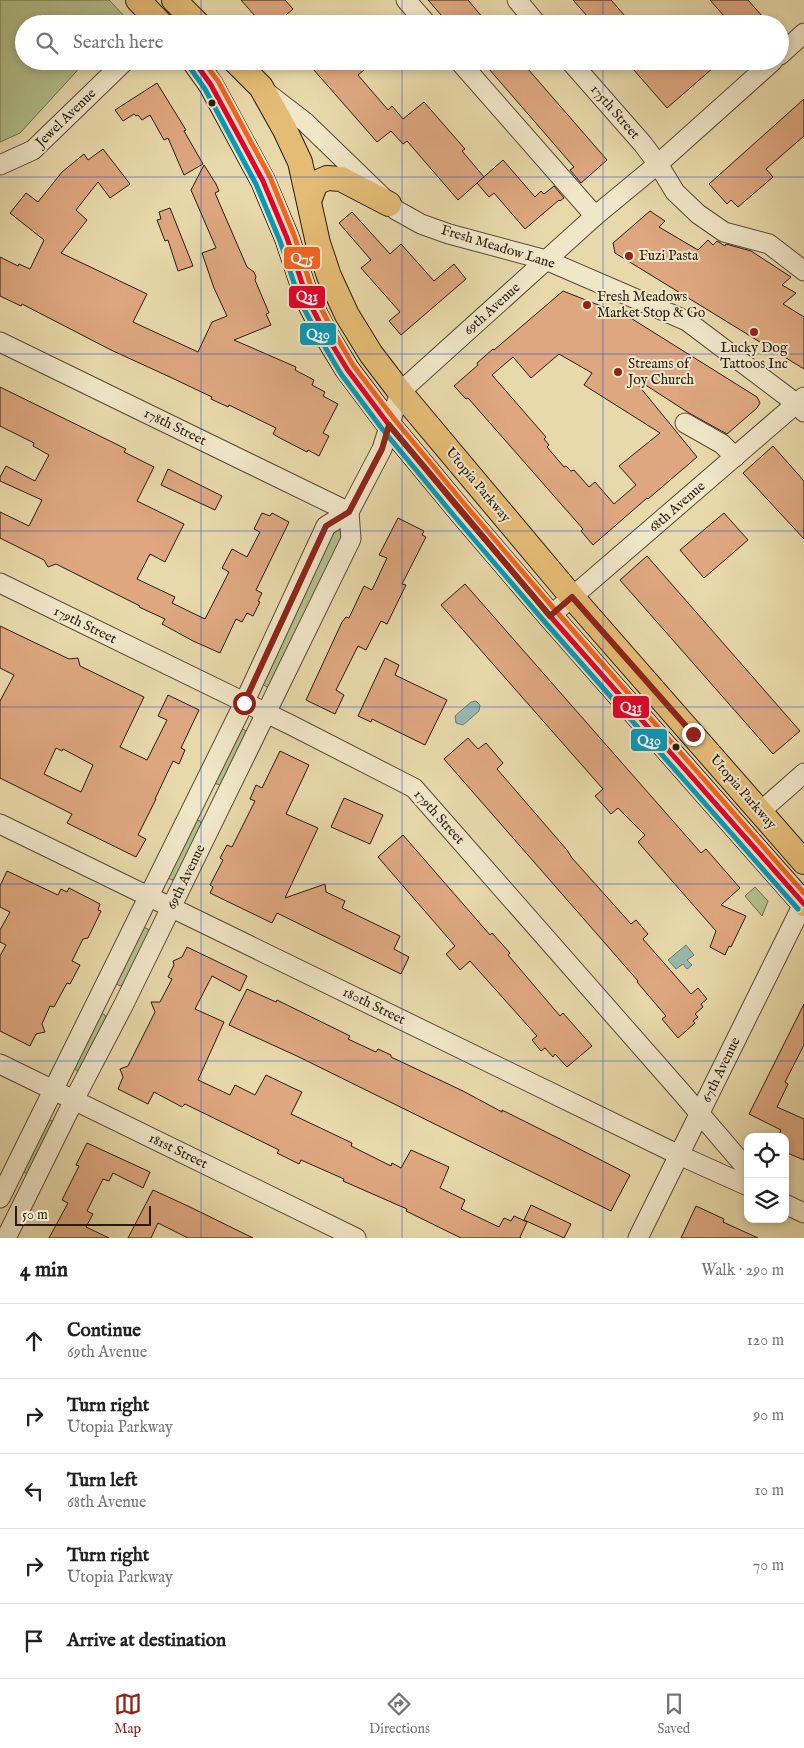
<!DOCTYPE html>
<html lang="en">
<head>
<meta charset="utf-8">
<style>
  :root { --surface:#fff; --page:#f6f6f6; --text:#222; --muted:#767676; --line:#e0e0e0; --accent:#8f2418 }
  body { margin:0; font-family:"IM FELL English",serif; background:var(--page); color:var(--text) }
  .controls { position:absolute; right:15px; bottom:15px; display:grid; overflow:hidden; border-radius:10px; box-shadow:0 2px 8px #0003 }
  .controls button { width:45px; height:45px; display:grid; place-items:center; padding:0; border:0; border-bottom:1px solid var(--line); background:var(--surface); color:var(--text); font:25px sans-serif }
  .scale { position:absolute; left:15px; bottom:12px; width:136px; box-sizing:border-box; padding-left:5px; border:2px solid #2a1b0f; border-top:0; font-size:14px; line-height:18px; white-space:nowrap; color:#2a1b0f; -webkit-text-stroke:4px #f0e6c8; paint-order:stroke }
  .stop { position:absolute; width:15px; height:15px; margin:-11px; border:4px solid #8f2418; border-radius:50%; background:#fff }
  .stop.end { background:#8f2418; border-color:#fff; box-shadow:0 1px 5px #0008 }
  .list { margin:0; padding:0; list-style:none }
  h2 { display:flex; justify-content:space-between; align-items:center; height:65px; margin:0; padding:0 20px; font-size:21px }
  h2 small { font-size:16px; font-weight:400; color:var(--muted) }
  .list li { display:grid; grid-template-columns:32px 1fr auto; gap:15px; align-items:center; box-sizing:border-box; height:75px; padding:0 20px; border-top:1px solid var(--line) }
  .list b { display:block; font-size:19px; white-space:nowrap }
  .list p { margin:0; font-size:16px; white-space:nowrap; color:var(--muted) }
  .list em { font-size:16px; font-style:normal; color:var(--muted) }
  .icon { flex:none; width:28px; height:28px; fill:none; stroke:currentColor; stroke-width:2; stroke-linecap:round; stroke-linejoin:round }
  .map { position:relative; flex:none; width:804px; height:1238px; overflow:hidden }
  .search { position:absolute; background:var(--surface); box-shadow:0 2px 8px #0003; left:15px; right:15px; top:15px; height:55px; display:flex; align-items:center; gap:12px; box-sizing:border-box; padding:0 18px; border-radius:28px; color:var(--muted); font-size:19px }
  .sheet { height:440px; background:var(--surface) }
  nav { display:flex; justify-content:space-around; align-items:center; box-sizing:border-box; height:70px; border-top:1px solid var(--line); background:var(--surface); font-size:14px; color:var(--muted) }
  nav a { display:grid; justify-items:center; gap:2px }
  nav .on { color:var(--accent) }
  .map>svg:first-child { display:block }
  .green { fill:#b2c08c; stroke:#6e6e4e }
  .water { fill:#99b9b1; stroke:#6d7a70 }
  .building { fill:#dea77f; stroke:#2a1b0f; fill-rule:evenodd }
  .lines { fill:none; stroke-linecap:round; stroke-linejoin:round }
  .minor-casing { stroke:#5a4a36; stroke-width:21 }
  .major-casing { stroke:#2a1b0f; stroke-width:26 }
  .minor { stroke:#f0e6c8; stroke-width:19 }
  .major { stroke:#e4bc75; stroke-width:24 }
  .bus-1-casing { stroke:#f0e6c8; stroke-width:9 }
  .bus-2-casing { stroke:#f0e6c8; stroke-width:9 }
  .bus-3-casing { stroke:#f0e6c8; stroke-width:9 }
  .bus-1 { stroke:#e4002b; stroke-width:5 }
  .bus-2 { stroke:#049bbb; stroke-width:5 }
  .bus-3 { stroke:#f26522; stroke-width:5 }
  .route { stroke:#8f2418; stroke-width:6 }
  .grid { fill:none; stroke:#1d4ed8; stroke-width:1; stroke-opacity:0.55 }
  .bus-dot { fill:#2a1b0f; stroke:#f0e6c8; stroke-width:2 }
  .poi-dot { fill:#8f2418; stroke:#f0e6c8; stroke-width:2 }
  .labels { text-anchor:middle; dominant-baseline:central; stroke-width:4; stroke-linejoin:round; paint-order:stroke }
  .street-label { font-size:14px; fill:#2a1b0f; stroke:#f0e6c8 }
  .poi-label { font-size:14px; fill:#2a1b0f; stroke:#f0e6c8; text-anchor:start }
  .line-badge { stroke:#f0e6c8; stroke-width:2 }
  .badge-label { font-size:14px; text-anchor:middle; font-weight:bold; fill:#fff }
</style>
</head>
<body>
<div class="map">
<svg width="804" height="1238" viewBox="0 0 804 1238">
  <rect width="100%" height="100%" fill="#e8d9aa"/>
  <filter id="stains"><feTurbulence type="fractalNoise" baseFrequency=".004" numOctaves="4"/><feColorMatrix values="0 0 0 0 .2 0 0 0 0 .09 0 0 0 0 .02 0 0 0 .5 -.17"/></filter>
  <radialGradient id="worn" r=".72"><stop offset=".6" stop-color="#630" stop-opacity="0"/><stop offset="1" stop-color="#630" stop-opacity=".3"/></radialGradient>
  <g class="green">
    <polygon points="0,0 109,0 126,18 120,24 24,24 24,61 86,61 20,133 0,142"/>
    <polygon points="337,530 342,531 344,537 271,686 267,687 262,684 332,534"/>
    <polygon points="241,729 245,730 247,735 224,782 220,785 214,783"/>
    <polygon points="196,820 200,821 202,826 176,878 172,880 168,878"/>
    <polygon points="755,887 768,901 762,916 745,896"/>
    <polygon points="143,927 148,929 150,934 124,984 120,986 115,983"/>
    <polygon points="101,1013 105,1015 106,1020 84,1068 78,1071 74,1069 72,1064"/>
    <polygon points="48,1119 52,1121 54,1126 28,1174 23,1172"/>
  </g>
  <g class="water">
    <polygon points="476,701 480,705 479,711 463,725 456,723 455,716 471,702"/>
    <polygon points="686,945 694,955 687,960 692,965 687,969 683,964 676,969 668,960"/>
  </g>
  <g class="building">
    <polygon points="241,0 285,0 293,9 286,15 294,24 262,24"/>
    <polygon points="428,0 468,0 488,24 449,24"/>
    <polygon points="573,0 611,0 632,24 594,24"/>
    <polygon points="710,0 748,0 769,24 731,24"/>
    <polygon points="306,61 375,61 358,75 388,110 392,106 403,119 424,102 465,149 462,151 484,177 458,200 407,141 403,144 391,131 377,142"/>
    <polygon points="482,61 521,61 607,160 581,183 570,170 574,167"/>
    <polygon points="626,61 721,61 667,108"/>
    <polygon points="157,83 186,130 184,131 203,164 184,175 168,138 164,140 150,115 142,120 138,115 136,116 134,114 123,121 115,110"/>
    <polygon points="804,99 804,136 766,169 773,177 738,207 731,200 727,204 709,184"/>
    <polygon points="103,149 130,184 110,198 98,182 76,210 87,220 61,253 147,294 133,322 198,352 212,322 227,316 214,288 202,253 216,248 191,190 204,165 216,184 219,191 215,193 247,267 254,272 256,277 255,280 269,313 266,314 271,325 234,340 296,367 295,370 314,380 312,385 325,392 323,396 338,404 323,433 329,436 319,456 308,450 307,452 280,438 273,434 276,428 229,405 228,407 211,399 212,397 172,378 111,350 22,304 21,306 0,296 0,257 18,266 19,264 30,269 44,240 10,213 26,193 38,202 62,172 84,154 88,160"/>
    <polygon points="503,160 535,197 541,191 544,194 554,186 564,198 560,201 559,200 525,229 494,193 489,197 477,183"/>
    <polygon points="170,208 193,266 178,271 168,240 165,241 157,220 161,219 159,212"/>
    <polygon points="650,211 665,221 659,227 698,250 708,240 713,245 717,241 725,246 726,244 751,251 791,277 782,285 796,293 783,304 804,317 804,369 615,253 613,243"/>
    <polygon points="352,212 390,254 401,244 434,281 454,264 466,279 401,335 389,321 400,312 361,268 371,260 339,223"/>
    <path d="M563 291 629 317 757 397 760 403 757 408 727 434 689 413 630 375 697 457 648 499 647 498 593 545 581 531 583 529 468 398 466 399 454 386 478 365 477 363 493 349 494 350ZM559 354 592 373 584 385 660 433 619 466 636 485 614 504 595 482 589 487 574 470 571 471 566 466 564 467 547 447 549 445 544 439 546 437 492 375 513 357 531 378Z"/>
    <polygon points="0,387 110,441 126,449 124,452 154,467 137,501 184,524 165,562 150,554 137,579 175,597 172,603 205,619 229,572 222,568 232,549 247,557 260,532 254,529 262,513 270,516 272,513 289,522 256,590 262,593 258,601 260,602 253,616 247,613 242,622 236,619 220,653 193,641 162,624 165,619 139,607 140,606 56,564 48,567 44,560 0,538 0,512 29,526 42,500 0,481 0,477 6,466 35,481 49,455 33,446 34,443 0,426"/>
    <polygon points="773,446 804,481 804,539 743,473"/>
    <polygon points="168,469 222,496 215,510 161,485"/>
    <polygon points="724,513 748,540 704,578 680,550"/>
    <polygon points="398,518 424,531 422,535 426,537 402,584 406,585 387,624 381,621 366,650 358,646 336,690 344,695 335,714 306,700 342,622 346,617 349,618 364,586 372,590 387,558 379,555"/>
    <polygon points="647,556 800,731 773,754 620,580"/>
    <polygon points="465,584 701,853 706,849 740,888 721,905 746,916 731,947 729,946 725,955 710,947 716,931 638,842 645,835 618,808 611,814 595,796 603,789 441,605"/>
    <path d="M0 626 69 659 78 658 80 666 144 697 120 747 147 760 167 720 158 716 168 695 199 710 181 748 185 750 179 764 173 761 155 799H156L138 835 146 839 136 857 67 823 72 814 0 778V701L14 675 0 668ZM56 748 62 751 63 749 93 765 81 792 44 774Z"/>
    <polygon points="385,658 399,665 395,675 447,700 425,745 372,719 371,722 358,716"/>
    <polygon points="468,738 478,749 486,743 503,763 497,769 567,850 572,858 631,924 636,920 648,934 643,939 691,994 698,988 707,999 701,1004 703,1007 695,1014 698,1017 693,1021 695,1023 678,1038 662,1019 666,1016 637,982 638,981 444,759"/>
    <polygon points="280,751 309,765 286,814 318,828 285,898 325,884 326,892 345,901 342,908 400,936 394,949 409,957 401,974 277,913 272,923 210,893 213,887 210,885 223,860 220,858 227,845 232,847 255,801 250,799 256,785 262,788"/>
    <polygon points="344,798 383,815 370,844 331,827"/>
    <polygon points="403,835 490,935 492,933 510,953 508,955 560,1016 563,1013 592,1046 567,1067 555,1054 553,1057 545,1048 541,1051 532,1040 537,1036 470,961 460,970 446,954 455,946 378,857"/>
    <polygon points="7,871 58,895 61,889 67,892 69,888 100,904 98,910 101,911 88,938 83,939 72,961 80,965 70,984 67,983 54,1007 50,1006 42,1024 45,1032 36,1034 30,1046 0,1031 0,956 6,945 0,942 0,930 10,912 0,907 0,886"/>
    <polygon points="187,947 247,976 240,991 212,976 195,1009 224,1022 198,1080 230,1095 235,1085 255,1095 266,1075 293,1088 302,1092 291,1114 352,1143 351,1146 391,1166 392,1163 401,1168 411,1150 449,1167 440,1188 465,1200 461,1209 499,1227 504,1218 511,1221 514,1216 527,1222 520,1237 521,1238 461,1238 406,1211 407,1209 343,1181 344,1179 301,1160 299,1164 277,1153 279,1150 185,1104 182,1107 154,1092 148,1104 118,1089 123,1077 120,1069 128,1066 155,1012 151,1002 160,1002 172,979 168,977 174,965 173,961 182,957"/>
    <polygon points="247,989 276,1002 277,1000 350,1036 348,1039 376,1052 378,1049 391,1055 391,1057 463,1091 502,1112 502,1110 558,1138 630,1175 611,1211 299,1057 229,1025"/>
    <polygon points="804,1004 804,1045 785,1082 788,1084 777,1107 804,1119 804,1160 785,1152 785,1137 778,1137 781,1130 749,1114"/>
    <polygon points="87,1143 150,1172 143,1188 113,1173 109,1181 103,1179 87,1211 93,1214 86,1227 109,1238 49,1238 68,1203 62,1200 79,1166 76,1165"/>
    <polygon points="153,1190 190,1207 253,1238 188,1238 158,1223 151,1238 128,1238"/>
    <polygon points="531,1205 571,1224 564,1238 524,1220"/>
    <polygon points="696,1206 724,1219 723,1222 758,1238 681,1238"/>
  </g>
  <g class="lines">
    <g class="minor-casing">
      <g id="minor">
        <polyline points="406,0 427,24"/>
        <polyline points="517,0 537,24"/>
        <polyline points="780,55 804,33"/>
        <polyline points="459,61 595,216"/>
        <polyline points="570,61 642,143 658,164 675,192 698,214 724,232 769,244 804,271"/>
        <polyline points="266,92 305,122 396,210 421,224 449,234 546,260 687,321 797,404 804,412"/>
        <polyline points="0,165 33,150 125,61"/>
        <polyline points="0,342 349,512"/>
        <polyline points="685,423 722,444 735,457"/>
        <polyline points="0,583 291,725 414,788 682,1093 748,1170"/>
        <polyline points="550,616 804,397"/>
        <polyline points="761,811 804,773"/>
        <polyline points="0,824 679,1155 748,1186"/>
        <polyline points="0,1064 356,1238"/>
        <polyline points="0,1198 244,703 326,526 349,512"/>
        <polyline points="785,1204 804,1213"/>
        <polyline points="6,1238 74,1100 124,1004 351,539 349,512 382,449 400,392 595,216 658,164 773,61"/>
        <polyline points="638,1238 804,902"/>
      </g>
    </g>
    <g class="major-casing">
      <g id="major">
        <polyline points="138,0 161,24"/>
        <polyline points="174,0 198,24"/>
        <polyline points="194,61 211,85 263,181 287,238 307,298 325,333 347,369 389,425 461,512 550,616 804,904"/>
        <polyline points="235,61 261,87 285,130 300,162 318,243 329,276 347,315 371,354 400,392 572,597 804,862"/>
        <polyline points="309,201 316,183 327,178 341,179 389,204"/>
      </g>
    </g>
    <use href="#minor" class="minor"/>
    <use href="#major" class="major"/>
    <g class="bus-1-casing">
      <polyline id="bus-1" points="194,61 211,85 263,181 287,238 307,298 325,333 347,369 389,425 461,512 550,616 804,904"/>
    </g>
    <g class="bus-2-casing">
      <polyline id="bus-2" points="188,65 205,89 256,184 280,241 300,301 319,337 341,374 383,430 455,517 544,621 798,909"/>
    </g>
    <g class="bus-3-casing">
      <polyline id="bus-3" points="203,61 218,81 270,177 294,235 314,295 332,329 353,365 395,420 467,507 556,611 804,893"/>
    </g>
    <use href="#bus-1" class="bus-1"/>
    <use href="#bus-2" class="bus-2"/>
    <use href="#bus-3" class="bus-3"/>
  </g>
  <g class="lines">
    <polyline class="route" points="244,703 326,526 349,512 382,449 389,425 550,616 572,597 693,734"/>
  </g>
  <path class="grid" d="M201 0V24M402 0V24M603 0V24M201 61V1238M402 61V1238M603 61V1238M0 177H804M0 354H804M0 531H804M0 707H804M0 884H804M0 1061H804"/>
  <g class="bus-dot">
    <circle cx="212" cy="103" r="4.5"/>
    <circle cx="676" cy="747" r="4.5"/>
  </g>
  <g class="poi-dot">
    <circle cx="629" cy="256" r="5"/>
    <circle cx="587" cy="305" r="5"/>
    <circle cx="754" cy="332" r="5"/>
    <circle cx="618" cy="372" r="5"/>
  </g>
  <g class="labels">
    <g class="street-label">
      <text transform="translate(615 112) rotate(49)">175th Street</text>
      <text transform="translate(66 118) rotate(-44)">Jewel Avenue</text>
      <text transform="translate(498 247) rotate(17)">Fresh Meadow Lane</text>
      <text transform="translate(492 309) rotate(-42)">69th Avenue</text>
      <text transform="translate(175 427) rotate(26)">178th Street</text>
      <text transform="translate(478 485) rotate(50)">Utopia Parkway</text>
      <text transform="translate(677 507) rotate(-41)">68th Avenue</text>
      <text transform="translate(85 625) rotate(26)">179th Street</text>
      <text transform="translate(743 792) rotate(49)">Utopia Parkway</text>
      <text transform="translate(439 817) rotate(48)">179th Street</text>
      <text transform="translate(186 877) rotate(-64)">69th Avenue</text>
      <text transform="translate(374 1006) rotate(26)">180th Street</text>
      <text transform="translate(721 1070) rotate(-64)">67th Avenue</text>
      <text transform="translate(178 1151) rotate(26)">181st Street</text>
    </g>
    <g class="poi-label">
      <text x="639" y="256">Fuzi Pasta</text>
      <text x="597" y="297">Fresh Meadows<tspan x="597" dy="16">Market Stop &amp; Go</tspan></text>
      <text x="754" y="348" text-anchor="middle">Lucky Dog<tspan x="754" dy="16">Tattoos Inc</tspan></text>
      <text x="628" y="364">Streams of<tspan x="628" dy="16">Joy Church</tspan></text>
    </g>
  </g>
  <g class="line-badge">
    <rect x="283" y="246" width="38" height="24" rx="5" fill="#f26522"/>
    <rect x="288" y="285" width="38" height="24" rx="5" fill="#e4002b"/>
    <rect x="299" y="322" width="38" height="24" rx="5" fill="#049bbb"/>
    <rect x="612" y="695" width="38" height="24" rx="5" fill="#e4002b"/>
    <rect x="630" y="728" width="38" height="24" rx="5" fill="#049bbb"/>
  </g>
  <g class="badge-label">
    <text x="302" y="263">Q75</text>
    <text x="307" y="301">Q31</text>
    <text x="318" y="339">Q30</text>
    <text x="631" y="712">Q31</text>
    <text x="649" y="745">Q30</text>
  </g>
  <rect width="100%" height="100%" filter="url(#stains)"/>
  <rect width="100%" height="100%" fill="url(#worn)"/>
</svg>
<div class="controls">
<button><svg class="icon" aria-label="locate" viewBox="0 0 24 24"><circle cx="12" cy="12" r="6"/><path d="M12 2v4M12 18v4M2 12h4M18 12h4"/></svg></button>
<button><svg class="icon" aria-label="layers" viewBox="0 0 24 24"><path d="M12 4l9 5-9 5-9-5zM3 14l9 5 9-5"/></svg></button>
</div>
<div class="scale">50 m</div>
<div class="stop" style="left:244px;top:703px"></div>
<div class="stop end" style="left:693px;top:734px"></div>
<div class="search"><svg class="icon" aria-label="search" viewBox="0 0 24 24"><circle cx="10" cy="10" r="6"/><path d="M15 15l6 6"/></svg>Search here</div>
</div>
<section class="sheet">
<h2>4 min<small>Walk · 290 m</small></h2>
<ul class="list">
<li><svg class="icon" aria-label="ahead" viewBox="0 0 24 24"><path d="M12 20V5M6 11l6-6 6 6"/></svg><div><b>Continue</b><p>69th Avenue</p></div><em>120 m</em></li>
<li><svg class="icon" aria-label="right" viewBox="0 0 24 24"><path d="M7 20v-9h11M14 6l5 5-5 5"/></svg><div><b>Turn right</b><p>Utopia Parkway</p></div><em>90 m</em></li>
<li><svg class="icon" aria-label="left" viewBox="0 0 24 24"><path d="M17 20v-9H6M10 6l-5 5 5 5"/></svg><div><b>Turn left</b><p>68th Avenue</p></div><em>10 m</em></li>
<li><svg class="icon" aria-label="right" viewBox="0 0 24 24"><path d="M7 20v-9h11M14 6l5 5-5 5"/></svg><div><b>Turn right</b><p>Utopia Parkway</p></div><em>70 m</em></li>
<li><svg class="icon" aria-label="arrive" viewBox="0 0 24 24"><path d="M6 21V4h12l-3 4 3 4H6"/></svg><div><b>Arrive at destination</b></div></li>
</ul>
</section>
<nav>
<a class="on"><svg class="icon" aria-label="map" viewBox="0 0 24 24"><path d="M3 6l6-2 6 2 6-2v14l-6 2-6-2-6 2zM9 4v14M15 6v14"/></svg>Map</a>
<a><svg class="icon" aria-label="directions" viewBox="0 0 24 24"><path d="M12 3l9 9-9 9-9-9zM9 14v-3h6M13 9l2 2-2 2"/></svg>Directions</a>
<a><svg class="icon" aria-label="saved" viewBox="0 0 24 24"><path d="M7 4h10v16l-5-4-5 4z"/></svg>Saved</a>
</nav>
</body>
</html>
